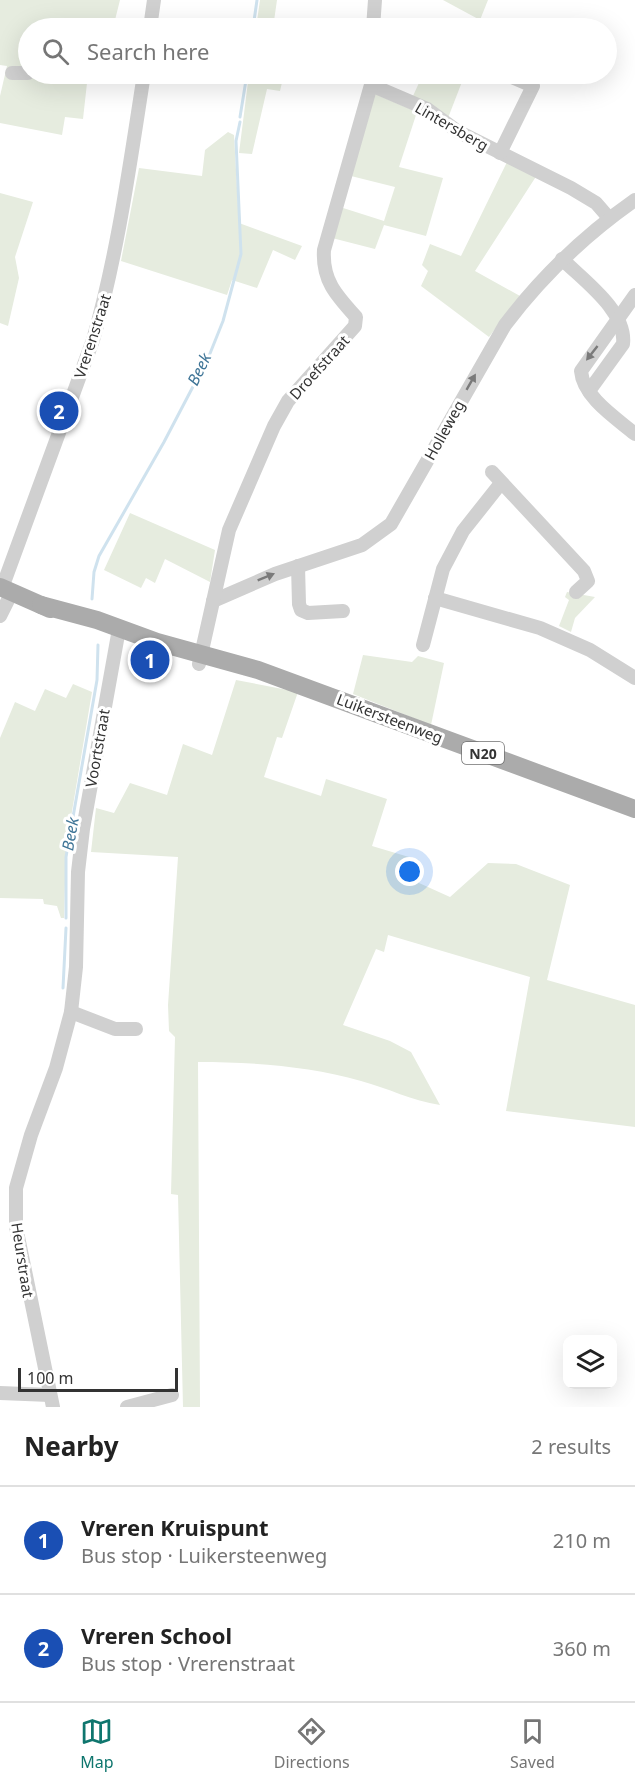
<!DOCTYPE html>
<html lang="en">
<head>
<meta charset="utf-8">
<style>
  :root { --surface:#fff; --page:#f6f6f6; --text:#222; --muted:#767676; --line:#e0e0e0; --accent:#0f766e }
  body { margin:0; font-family:"Noto Sans",sans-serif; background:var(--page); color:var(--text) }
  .controls { position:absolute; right:18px; bottom:18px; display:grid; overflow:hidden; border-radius:12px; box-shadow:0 6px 24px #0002 }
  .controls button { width:54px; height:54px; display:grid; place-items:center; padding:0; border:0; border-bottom:2px solid var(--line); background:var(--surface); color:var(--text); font:30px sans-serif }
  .scale { position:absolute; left:18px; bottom:15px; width:160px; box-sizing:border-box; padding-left:6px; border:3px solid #333; border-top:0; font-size:16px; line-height:21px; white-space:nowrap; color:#333; -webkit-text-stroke:4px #fff; paint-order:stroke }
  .you { position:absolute; left:410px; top:872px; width:21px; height:21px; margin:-15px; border:4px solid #fff; border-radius:50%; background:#1a73e8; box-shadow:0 0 0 9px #1a73e833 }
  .badge { display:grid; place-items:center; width:39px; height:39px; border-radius:50%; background:var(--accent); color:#fff; font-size:20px; font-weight:700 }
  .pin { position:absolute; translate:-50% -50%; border:3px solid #fff; box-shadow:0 2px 6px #0006 }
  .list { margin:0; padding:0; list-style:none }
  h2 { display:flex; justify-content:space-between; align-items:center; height:78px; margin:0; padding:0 24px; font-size:26px }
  h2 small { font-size:20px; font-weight:400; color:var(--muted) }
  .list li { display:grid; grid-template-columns:39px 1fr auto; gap:18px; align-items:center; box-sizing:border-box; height:108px; padding:0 24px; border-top:2px solid var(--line) }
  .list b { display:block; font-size:22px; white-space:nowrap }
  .list p { margin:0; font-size:20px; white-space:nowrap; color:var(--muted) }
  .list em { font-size:20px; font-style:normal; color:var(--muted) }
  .icon { flex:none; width:33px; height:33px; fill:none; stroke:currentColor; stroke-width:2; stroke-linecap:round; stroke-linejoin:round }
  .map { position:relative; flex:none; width:635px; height:1407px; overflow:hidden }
  .search { position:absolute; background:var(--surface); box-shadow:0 6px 24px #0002; left:18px; right:18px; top:18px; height:66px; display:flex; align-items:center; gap:15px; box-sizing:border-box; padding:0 21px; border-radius:33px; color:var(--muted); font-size:22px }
  .sheet { height:294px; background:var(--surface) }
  nav { display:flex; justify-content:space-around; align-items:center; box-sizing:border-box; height:84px; border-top:2px solid var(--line); background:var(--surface); font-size:16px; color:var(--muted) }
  nav a { display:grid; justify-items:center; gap:3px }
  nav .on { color:var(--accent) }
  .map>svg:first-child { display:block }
  .green { fill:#e6ecdf }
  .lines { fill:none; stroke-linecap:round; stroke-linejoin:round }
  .stream { stroke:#cfe2ee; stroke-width:3 }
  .minor { stroke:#d0d0d0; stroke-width:14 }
  .major { stroke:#ababab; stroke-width:18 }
  .oneway { fill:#7a7a7a }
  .labels { text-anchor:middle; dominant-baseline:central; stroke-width:6; stroke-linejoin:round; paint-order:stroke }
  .shield { fill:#fff; stroke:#707070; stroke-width:1.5 }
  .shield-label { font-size:14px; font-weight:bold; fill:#333 }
  .street-label { font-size:15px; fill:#333; stroke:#fff }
  .water-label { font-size:16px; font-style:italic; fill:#3f7597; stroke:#fff }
</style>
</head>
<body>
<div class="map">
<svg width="635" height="1407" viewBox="0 0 635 1407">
  <rect width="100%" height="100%" fill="#fff"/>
  <g class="green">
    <polygon points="0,0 120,0 113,28 28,28 28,74 88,74 83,119 65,117 62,135 0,123 0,96 7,66 0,65"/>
    <polygon points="260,0 277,0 273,28 256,28"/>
    <polygon points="443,0 488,0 480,20"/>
    <polygon points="249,74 284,74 280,91 267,89 252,154 239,153"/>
    <polygon points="423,74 465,74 448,118 413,96"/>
    <polygon points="375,94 417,112 399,167 443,178 426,236 384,225 375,249 332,238 340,207 384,221 395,187 351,176"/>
    <polygon points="228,132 234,135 239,223 302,246 295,260 273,250 257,288 232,280 227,295 121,261 139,168 202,176 205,150"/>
    <polygon points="507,162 537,175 475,271 520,296 489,337 421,286 428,271 422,265 430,244 461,256"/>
    <polygon points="0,193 33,202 15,257 19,278 8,326 0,323"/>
    <polygon points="130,513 215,550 210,582 165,559 155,583 146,578 141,588 104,570"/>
    <polygon points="567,592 595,597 575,618 571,632 559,626 569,600 565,597"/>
    <polygon points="363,655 412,662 418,656 444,663 431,725 353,694"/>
    <path d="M236 680 298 692 282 738 277 737 264 777 321 796 326 779 387 799 372 846 419 860V883L450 897 488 863 516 864 570 885 547 980 635 1005V1127L506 1111 530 977 388 935 384 952 376 949 343 1025 390 1041 411 1052 440 1105C412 1101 388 1088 361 1081 309 1066 252 1062 198 1062L200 1407H183L178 1195 171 1194 175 1037 169 1031 168 1005 178 857 91 852 96 808 114 813 130 783 167 795 183 744 212 755Z"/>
    <polygon points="73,684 92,692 66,847 64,918 61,918 57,906 44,904 43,899 0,898 0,738 15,702 35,711 45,689 66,698"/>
  </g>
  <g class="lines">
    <g class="stream">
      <polyline points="253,28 257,0"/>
      <polyline points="240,117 247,74"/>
      <polyline points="92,599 94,572 99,556 164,442 209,356 223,321 241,254 236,141 240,122"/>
      <polyline points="66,918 66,857 97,680 98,645"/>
      <polyline points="63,988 66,928"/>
    </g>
    <g class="minor">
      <polyline points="150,28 154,0"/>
      <polyline points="373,28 375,0"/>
      <polyline points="12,73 28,73"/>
      <polyline points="371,85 427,109 457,131 571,188 596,203 609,218"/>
      <polyline points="500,153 533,86 505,74"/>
      <path d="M562 259C583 280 627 311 623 344L589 391"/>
      <path d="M635 295 581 371C583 397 616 418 635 434"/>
      <polyline points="492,472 584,571 588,581 576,592"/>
      <polyline points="298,566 299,604 301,610 308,613 343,611"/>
      <path d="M2 588 93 340C118 253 130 163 144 74"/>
      <polyline points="435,598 540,628 590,650 635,678"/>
      <path d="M213 601 275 574 362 545 391 524 505 325C542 276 585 235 635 200"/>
      <polyline points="0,616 12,592"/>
      <polyline points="423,645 443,569 463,531 501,483"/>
      <path d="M199 664 229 530 274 426 288 401 355 326 356 317C336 295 322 280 324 250L371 85V74"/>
      <polyline points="71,1012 115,1029 136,1029"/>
      <polyline points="0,1393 50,1395"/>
      <polyline points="53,1407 16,1227 16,1188 31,1135 56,1068 71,1012 76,967 78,872 83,829 119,629"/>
      <polyline points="127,1407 172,1395"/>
    </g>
    <g class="major">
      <polyline points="0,587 50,609"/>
      <polyline points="41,605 97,620 157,642 258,670 635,809"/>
    </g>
  </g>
  <defs><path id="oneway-solid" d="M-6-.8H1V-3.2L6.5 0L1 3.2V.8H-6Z" transform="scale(1.5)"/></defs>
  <g class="oneway">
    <use href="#oneway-solid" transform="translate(592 353) rotate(128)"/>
    <use href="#oneway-solid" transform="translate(471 382) rotate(-60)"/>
    <use href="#oneway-solid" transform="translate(266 577) rotate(-22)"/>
  </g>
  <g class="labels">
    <rect class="shield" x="462" y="742" width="42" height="22" rx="4.5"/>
    <g class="shield-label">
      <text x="483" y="753">N20</text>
    </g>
    <g class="street-label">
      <text transform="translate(452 126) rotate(30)">Lintersberg</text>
      <text transform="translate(92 336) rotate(-72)">Vrerenstraat</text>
      <text transform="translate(319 367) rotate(-48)">Droefstraat</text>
      <text transform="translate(444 430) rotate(-61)">Holleweg</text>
      <text transform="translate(390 718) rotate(21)">Luikersteenweg</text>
      <text transform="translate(97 748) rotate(-80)">Voortstraat</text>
      <text transform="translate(23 1260) rotate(81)">Heurstraat</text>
    </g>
    <g class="water-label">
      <text transform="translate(199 369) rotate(-64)">Beek</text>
      <text transform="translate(70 834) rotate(-80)">Beek</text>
    </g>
  </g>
</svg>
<div class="controls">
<button><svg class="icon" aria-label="layers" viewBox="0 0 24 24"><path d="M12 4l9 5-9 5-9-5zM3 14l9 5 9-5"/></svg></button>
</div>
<div class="scale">100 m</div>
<div class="you"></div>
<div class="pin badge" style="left:150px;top:660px;background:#1a4fb4">1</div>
<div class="pin badge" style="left:59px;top:411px;background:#1a4fb4">2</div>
<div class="search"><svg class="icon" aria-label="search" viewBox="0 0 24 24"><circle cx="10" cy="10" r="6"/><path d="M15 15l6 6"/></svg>Search here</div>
</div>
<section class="sheet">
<h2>Nearby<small>2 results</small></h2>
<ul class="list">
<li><span class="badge" style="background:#1a4fb4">1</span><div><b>Vreren Kruispunt</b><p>Bus stop · Luikersteenweg</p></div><em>210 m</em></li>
<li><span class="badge" style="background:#1a4fb4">2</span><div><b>Vreren School</b><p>Bus stop · Vrerenstraat</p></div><em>360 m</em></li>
</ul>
</section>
<nav>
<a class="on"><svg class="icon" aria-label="map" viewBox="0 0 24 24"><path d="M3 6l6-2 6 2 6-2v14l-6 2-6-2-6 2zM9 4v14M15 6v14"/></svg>Map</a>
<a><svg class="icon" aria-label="directions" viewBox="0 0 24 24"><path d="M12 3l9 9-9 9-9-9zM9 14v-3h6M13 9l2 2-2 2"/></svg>Directions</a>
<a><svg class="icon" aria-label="saved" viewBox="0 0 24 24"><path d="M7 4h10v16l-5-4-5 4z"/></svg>Saved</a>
</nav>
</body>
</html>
